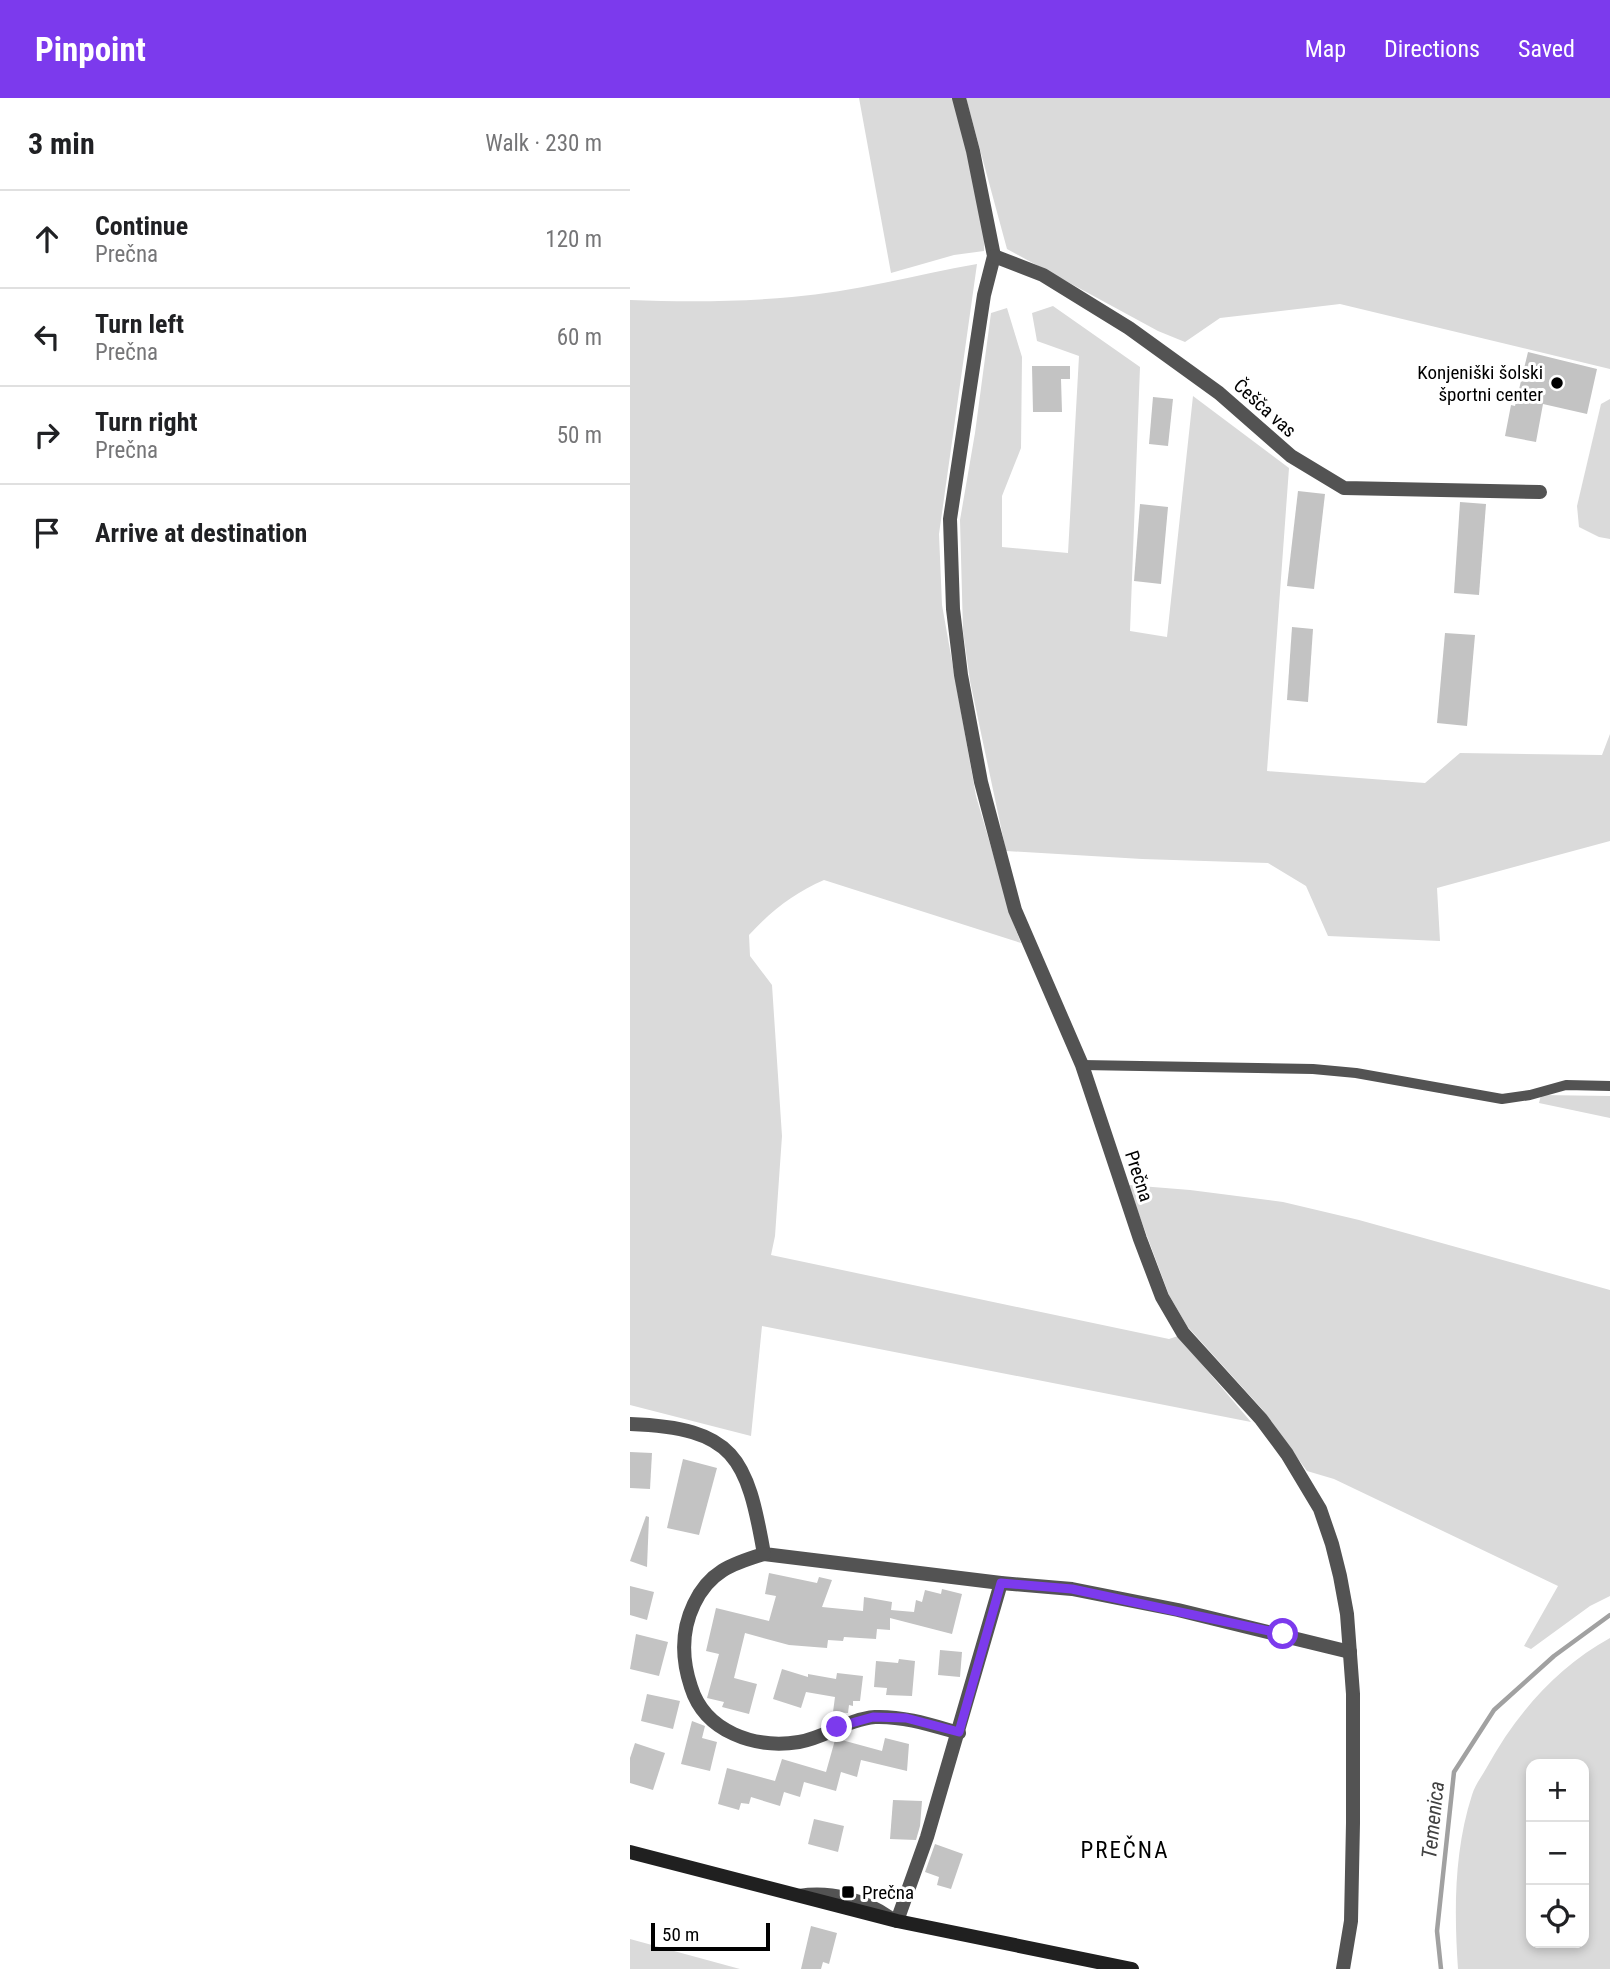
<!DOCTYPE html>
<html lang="en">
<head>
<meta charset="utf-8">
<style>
  :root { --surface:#fff; --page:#f2f2f2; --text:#202124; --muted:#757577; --line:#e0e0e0; --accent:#7c3aed }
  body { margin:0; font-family:"Roboto Condensed",sans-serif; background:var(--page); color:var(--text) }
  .controls { position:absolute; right:21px; bottom:21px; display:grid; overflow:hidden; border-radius:14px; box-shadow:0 4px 10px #0003 }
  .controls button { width:63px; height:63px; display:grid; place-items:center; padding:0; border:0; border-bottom:2px solid var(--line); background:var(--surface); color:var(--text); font:35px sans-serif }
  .scale { position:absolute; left:21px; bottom:18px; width:119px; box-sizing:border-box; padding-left:7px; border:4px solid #000; border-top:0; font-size:19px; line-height:24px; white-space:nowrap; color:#000; -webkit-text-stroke:5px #fff; paint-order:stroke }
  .stop { position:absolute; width:21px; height:21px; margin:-16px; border:5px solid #7c3aed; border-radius:50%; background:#fff }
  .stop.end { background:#7c3aed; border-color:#fff; box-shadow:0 2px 7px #0008 }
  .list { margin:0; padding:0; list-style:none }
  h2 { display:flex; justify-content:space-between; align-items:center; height:91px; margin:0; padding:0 28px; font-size:30px }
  h2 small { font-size:23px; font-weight:400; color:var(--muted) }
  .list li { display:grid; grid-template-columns:46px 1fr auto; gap:21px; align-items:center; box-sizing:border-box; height:98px; padding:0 28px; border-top:2px solid var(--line) }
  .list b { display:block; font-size:26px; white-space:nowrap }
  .list p { margin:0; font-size:23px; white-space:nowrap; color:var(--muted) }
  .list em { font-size:23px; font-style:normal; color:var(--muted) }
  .icon { flex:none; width:38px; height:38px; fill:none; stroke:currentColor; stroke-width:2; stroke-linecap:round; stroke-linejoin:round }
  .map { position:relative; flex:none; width:980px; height:1871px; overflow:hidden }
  header { display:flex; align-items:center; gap:42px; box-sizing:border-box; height:98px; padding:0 35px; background:var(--accent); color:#fff }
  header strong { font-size:33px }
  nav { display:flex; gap:38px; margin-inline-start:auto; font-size:24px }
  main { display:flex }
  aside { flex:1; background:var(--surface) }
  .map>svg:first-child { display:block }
  .green { fill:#dadada; fill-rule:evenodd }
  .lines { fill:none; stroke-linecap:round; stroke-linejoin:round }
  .stream { stroke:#a1a1a1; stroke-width:4.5 }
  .building { fill:#c3c3c3 }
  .lane { stroke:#535353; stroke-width:10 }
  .street { stroke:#535353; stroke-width:14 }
  .secondary { stroke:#202020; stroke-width:14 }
  .route { stroke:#7c3aed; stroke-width:9 }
  .poi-dot { fill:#000; stroke:#fff; stroke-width:2.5 }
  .labels { text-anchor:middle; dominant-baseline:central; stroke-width:6; stroke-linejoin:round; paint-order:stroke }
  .poi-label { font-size:19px; fill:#000; stroke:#fff; text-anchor:end }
  .street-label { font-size:19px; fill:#000; stroke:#fff }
  .water-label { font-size:21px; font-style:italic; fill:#424242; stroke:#fff }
  .quarter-label { font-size:23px; letter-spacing:2px; fill:#000; stroke:#fff }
</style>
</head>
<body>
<header>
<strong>Pinpoint</strong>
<nav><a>Map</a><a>Directions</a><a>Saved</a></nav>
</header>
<main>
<aside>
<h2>3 min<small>Walk · 230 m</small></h2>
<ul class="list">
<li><svg class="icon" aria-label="ahead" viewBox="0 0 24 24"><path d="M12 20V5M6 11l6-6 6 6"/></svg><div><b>Continue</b><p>Prečna</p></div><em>120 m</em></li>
<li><svg class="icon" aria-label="left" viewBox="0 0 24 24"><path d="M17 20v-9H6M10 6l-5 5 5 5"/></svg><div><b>Turn left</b><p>Prečna</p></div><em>60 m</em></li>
<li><svg class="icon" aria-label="right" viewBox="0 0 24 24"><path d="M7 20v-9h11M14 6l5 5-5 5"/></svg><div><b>Turn right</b><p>Prečna</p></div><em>50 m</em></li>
<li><svg class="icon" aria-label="arrive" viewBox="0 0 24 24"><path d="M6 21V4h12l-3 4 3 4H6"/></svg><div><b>Arrive at destination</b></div></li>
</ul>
</aside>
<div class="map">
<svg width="980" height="1871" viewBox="0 0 980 1871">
  <rect width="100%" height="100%" fill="#fff"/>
  <g class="green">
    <polygon points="229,0 327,0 355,125 354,153 324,157 261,175"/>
    <polygon points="336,0 980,0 980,271 710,206 590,220 555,244 528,233 377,151"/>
    <path d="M347 166 309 436 312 507 346 698 384 827 391 845 194 782C164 795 141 813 119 837L120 858 142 887 152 1038 145 1138 141 1157 539 1241 548 1238 621 1324 132 1228 121 1338 0 1307V202C53 204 109 204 162 199 224 194 285 177 347 166Z"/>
    <polygon points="423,208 510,269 500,533 537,539 563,298 659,370 637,673 795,685 830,655 972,657 980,636 980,743 807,790 810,843 698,838 676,788 638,765 512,761 376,753 340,583 333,533 330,422 345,335 361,215 377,210 392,259 391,350 372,398 372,449 438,455 449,258 407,243 402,215"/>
    <polygon points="980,301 980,441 969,439 949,429 947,408 971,306"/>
    <polygon points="911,997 980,998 980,1020 909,1005"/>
    <polygon points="498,1087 560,1092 653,1104 729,1122 980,1192 980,1498 960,1508 901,1551 894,1548 928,1488 704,1381 677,1373 632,1311 557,1228 539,1197"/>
    <path d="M980 1540V1871H828C824 1813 824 1753 842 1697 845 1687 852 1678 857 1669 886 1616 927 1569 980 1540ZM901 1666H954V1845H901Z"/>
    <polygon points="0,1841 110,1871 0,1871"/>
  </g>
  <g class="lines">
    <polyline class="stream" points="811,1871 807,1833 824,1674 864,1612 924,1558 980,1517"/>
  </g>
  <g class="building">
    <polygon points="898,254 967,271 957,316 913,306 906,344 875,338 881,307 885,308"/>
    <polygon points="402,268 440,268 440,281 431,281 432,314 403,314"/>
    <polygon points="523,299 543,301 538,348 519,346"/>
    <polygon points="668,393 695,396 684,491 657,488"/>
    <polygon points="830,404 856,406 849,497 824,495"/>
    <polygon points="510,406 538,409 531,486 504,483"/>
    <polygon points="662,529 683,531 678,604 657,602"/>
    <polygon points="815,535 845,537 837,628 807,625"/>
    <polygon points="0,1354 22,1355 20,1391 0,1390"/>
    <polygon points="53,1361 87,1370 69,1437 37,1430"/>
    <polygon points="16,1418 19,1419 17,1469 0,1463"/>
    <polygon points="139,1475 187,1485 189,1479 202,1482 192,1509 233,1513 234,1499 262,1504 261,1512 284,1514 286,1502 292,1504 295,1492 311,1496 312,1491 332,1496 322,1536 260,1520 260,1532 247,1531 246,1541 214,1539 213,1543 198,1542 197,1550 159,1547 115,1535 104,1580 127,1586 119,1616 92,1609 94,1604 77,1600 89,1556 76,1553 86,1510 139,1523 146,1498 135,1496"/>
    <polygon points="0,1488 24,1494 17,1522 0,1517"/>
    <polygon points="6,1536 38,1544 29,1578 0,1571"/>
    <polygon points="310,1552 332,1554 330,1579 308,1577"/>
    <polygon points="269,1561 285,1563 282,1598 256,1597 257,1590 244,1589 246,1563 268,1565"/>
    <polygon points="152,1571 178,1579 178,1576 206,1581 207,1575 233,1578 230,1603 223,1603 223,1608 219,1607 218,1615 203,1614 205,1599 176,1594 171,1610 143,1601"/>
    <polygon points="17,1596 50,1603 43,1631 11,1623"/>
    <polygon points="62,1623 75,1628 72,1640 87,1644 80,1673 51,1666"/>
    <polygon points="255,1640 279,1646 277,1673 231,1662 227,1679 211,1674 206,1693 174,1684 170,1699 154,1694 150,1708 121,1699 119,1706 111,1705 109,1712 88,1706 97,1670 145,1683 152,1661 196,1674 205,1642 208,1641 252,1653"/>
    <polygon points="5,1645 35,1655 23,1692 0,1685 0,1660"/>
    <polygon points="263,1702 292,1703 290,1728 286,1742 260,1741"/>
    <polygon points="184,1721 214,1728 208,1754 178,1746"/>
    <polygon points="305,1746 333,1756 321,1791 307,1787 309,1779 295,1774"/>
    <polygon points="181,1828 207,1835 199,1866 193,1864 191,1871 171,1871"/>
  </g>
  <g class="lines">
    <g class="lane">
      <polyline points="452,967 683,971 726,975 872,1001 900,997 936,987 980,988"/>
      <path d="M169 1796C201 1791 235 1800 261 1818"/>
    </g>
    <g class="street">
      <polyline points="329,0 343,53 364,158 354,197 320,421 323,511 331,577 351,684 385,812 452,967 510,1141 532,1199 553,1235 631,1321 657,1356 690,1411 702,1446 710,1478 717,1516 723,1596 723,1725 721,1823 713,1871"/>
      <polyline points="364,158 413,177 499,230 589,295 661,358 714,390 910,394"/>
      <path d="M0 1326C105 1330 117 1359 134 1456L371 1485 442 1491 548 1512 720 1554"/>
      <path d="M134 1456C101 1466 79 1474 64 1506 51 1533 52 1562 61 1589 75 1634 125 1651 169 1644 195 1640 218 1621 245 1619 274 1618 301 1627 329 1635"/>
      <polyline points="267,1823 297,1739 371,1485"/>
    </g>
    <polyline class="secondary" points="0,1754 267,1823 502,1871"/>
  </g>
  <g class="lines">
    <polyline class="route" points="207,1629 243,1619 276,1620 329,1634 371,1485 442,1491 653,1536"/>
  </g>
  <g class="poi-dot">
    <circle cx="927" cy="285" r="7"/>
    <rect x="211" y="1787" width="14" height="14" rx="3.5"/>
  </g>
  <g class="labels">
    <g class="poi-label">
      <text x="913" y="274">Konjeniški šolski<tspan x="913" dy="22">športni center</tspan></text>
      <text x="232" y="1794" text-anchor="start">Prečna</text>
    </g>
    <g class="street-label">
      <text transform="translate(635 310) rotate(42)">Češča vas</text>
      <text transform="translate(509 1078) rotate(72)">Prečna</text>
    </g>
    <g class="water-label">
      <text transform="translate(803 1722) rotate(-84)">Temenica</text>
    </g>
    <g class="quarter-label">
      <text x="495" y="1752">PREČNA</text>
    </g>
  </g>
</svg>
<div class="controls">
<button>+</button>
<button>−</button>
<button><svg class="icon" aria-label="locate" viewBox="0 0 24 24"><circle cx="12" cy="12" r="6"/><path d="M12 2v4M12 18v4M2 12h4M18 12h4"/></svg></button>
</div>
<div class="scale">50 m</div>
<div class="stop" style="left:653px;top:1536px"></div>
<div class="stop end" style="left:207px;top:1629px"></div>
</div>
</main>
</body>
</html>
